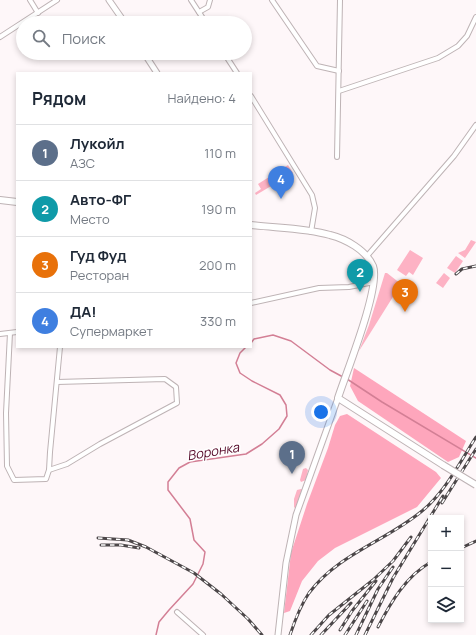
<!DOCTYPE html>
<html lang="ru">
<head>
<meta charset="utf-8">
<style>
  :root { --surface:#fff; --page:#f6f6f7; --text:#1f2937; --muted:#747a83; --line:#e0e1e3; --accent:#ea580c }
  body { margin:0; font-family:Manrope,sans-serif; background:var(--page); color:var(--text) }
  .controls { position:absolute; right:12px; bottom:12px; display:grid; overflow:hidden; border-radius:0px; box-shadow:0 2px 6px #0003 }
  .controls button { width:36px; height:36px; display:grid; place-items:center; padding:0; border:0; border-bottom:1px solid var(--line); background:var(--surface); color:var(--text); font:20px sans-serif }
  .you { position:absolute; left:321px; top:412px; width:14px; height:14px; margin:-10px; border:3px solid #fff; border-radius:50%; background:#1a73e8; box-shadow:0 0 0 6px #1a73e833 }
  .badge { display:grid; place-items:center; width:26px; height:26px; border-radius:50%; background:var(--accent); color:#fff; font-size:13px; font-weight:700 }
  .pin { position:absolute; translate:-50% -33px; filter:drop-shadow(0 1px 2px #0008) }
  .pin::after { content:''; position:absolute; top:21px; width:14px; height:12px; background:inherit; clip-path:polygon(0 0,100% 0,50% 100%) }
  .list { margin:0; padding:0; list-style:none }
  h2 { display:flex; justify-content:space-between; align-items:center; height:52px; margin:0; padding:0 16px; font-size:17px }
  h2 small { font-size:13px; font-weight:400; color:var(--muted) }
  .list li { display:grid; grid-template-columns:26px 1fr auto; gap:12px; align-items:center; box-sizing:border-box; height:56px; padding:0 16px; border-top:1px solid var(--line) }
  .list b { display:block; font-size:15px; white-space:nowrap }
  .list p { margin:0; font-size:13px; white-space:nowrap; color:var(--muted) }
  .list em { font-size:13px; font-style:normal; color:var(--muted) }
  .icon { flex:none; width:22px; height:22px; fill:none; stroke:currentColor; stroke-width:2; stroke-linecap:round; stroke-linejoin:round }
  .map { position:relative; flex:none; width:476px; height:635px; overflow:hidden }
  .search { position:absolute; background:var(--surface); box-shadow:0 2px 6px #0003; left:16px; top:16px; width:236px; height:44px; display:flex; align-items:center; gap:10px; box-sizing:border-box; padding:0 14px; border-radius:22px; color:var(--muted); font-size:15px }
  .panel { position:absolute; background:var(--surface); box-shadow:0 2px 6px #0003; left:16px; top:72px; width:236px; height:276px; border-radius:0px }
  .map>svg:first-child { display:block }
  .green { fill:#fdb2c4 }
  .forest { fill:#fea6bc }
  .lines { fill:none; stroke-linecap:round; stroke-linejoin:round }
  .stream { stroke:#d37f95; stroke-width:1.5 }
  .minor-casing { stroke:#beb3b5; stroke-width:6 }
  .tertiary-casing { stroke:#beb3b5; stroke-width:7 }
  .primary-casing { stroke:#beb3b5; stroke-width:8 }
  .minor { stroke:#fff; stroke-width:4 }
  .tertiary { stroke:#fff; stroke-width:5 }
  .primary { stroke:#fff; stroke-width:6 }
  .rail-casing { stroke:#4c4749; stroke-width:3 }
  .rail { stroke:#fff; stroke-width:1.5; stroke-dasharray:4.5; stroke-linecap:butt }
  .primary-bridge-casing { stroke:#beb3b5; stroke-width:8; stroke-linecap:butt }
  .primary-bridge { stroke:#fff; stroke-width:6 }
  .labels { text-anchor:middle; dominant-baseline:central; stroke-width:3; stroke-linejoin:round; paint-order:stroke }
  .water-label { font-size:13px; font-style:italic; fill:#550727; stroke:#fff }
</style>
</head>
<body>
<div class="map">
<svg width="476" height="635" viewBox="0 0 476 635">
  <rect width="100%" height="100%" fill="#fef7f9"/>
  <g class="green">
    <polygon points="288,165 293,173 256,195 255,193 261,189 258,184"/>
    <polygon points="471,240 476,242 465,258 458,253 465,250"/>
    <polygon points="410,250 423,258 413,275 409,272 406,276 397,270"/>
    <polygon points="456,256 463,261 455,273 447,268"/>
    <polygon points="385,273 387,273 401,284 359,351 369,325"/>
    <polygon points="444,273 450,278 443,288 436,283"/>
    <polygon points="306,468 308,470 306,480 301,482 300,480 303,469"/>
    <polygon points="301,489 302,489 297,508 295,508 294,507 294,499 297,490"/>
  </g>
  <g class="forest">
    <polygon points="354,368 466,441 459,457 448,462 358,401 350,386"/>
    <polygon points="347,414 436,472 441,478 417,507 335,548 318,561 302,581 290,611 284,613 291,553 307,504 328,448 335,425 340,416"/>
  </g>
  <g class="lines">
    <g class="stream">
      <polyline points="251,343 254,339 273,335 291,341 330,370 343,377"/>
      <polyline points="347,379 382,402 476,458"/>
      <polyline points="156,635 159,622 169,610 193,584 203,564 205,552 194,540 190,519 168,490 168,482 179,468 190,462 246,454 262,444 279,429 287,416 286,405 280,395 252,381 240,373 236,363 240,353 246,347"/>
    </g>
    <g class="minor-casing">
      <g id="minor">
        <polyline points="30,0 38,13"/>
        <polyline points="191,0 206,23"/>
        <polyline points="272,0 317,66 339,71"/>
        <polyline points="199,12 208,7 210,0"/>
        <polyline points="0,37 57,0"/>
        <polyline points="224,53 237,73"/>
        <polyline points="339,91 438,58 458,46 467,36 476,17"/>
        <polyline points="251,96 312,195 315,208 311,232"/>
        <polyline points="337,157 340,0"/>
        <polyline points="367,256 454,156 476,125"/>
        <polyline points="251,303 319,288 349,287 374,282"/>
        <polyline points="10,333 6,413 7,466 14,480 46,479 49,470 50,452 60,347"/>
        <polyline points="0,334 17,332"/>
        <polyline points="49,470 67,464 100,444 177,403 176,387 165,379 57,382"/>
        <polyline points="177,612 203,635"/>
      </g>
    </g>
    <g class="tertiary-casing">
      <g id="tertiary">
        <polyline points="109,0 125,23"/>
        <polyline points="144,53 157,73"/>
        <polyline points="278,635 286,563 296,515 338,398"/>
      </g>
    </g>
    <g class="primary-casing">
      <g id="primary">
        <polyline points="0,200 17,202"/>
        <path d="M251 225C276 228 306 228 330 235 346 239 366 250 373 266 381 287 346 373 338 398L443 465"/>
      </g>
    </g>
    <use href="#minor" class="minor"/>
    <use href="#tertiary" class="tertiary"/>
    <use href="#primary" class="primary"/>
    <g class="rail-casing">
      <g id="rail">
        <polyline points="456,274 462,269 476,266"/>
        <polyline points="442,503 476,449"/>
        <polyline points="98,538 128,540 146,547 194,573 221,594 248,619 262,635"/>
        <polyline points="101,545 121,545 139,548"/>
        <polyline points="461,548 476,541"/>
        <path d="M378 627C391 602 406 576 431 562"/>
        <polyline points="340,630 352,611 376,581"/>
        <path d="M290 635C295 620 300 606 309 593 338 554 386 541 422 511 445 492 460 462 476 437"/>
        <polyline points="311,635 329,615 373,580 393,561 411,537"/>
        <polyline points="321,635 351,603"/>
        <polyline points="345,635 367,601"/>
        <polyline points="356,635 378,589 393,567"/>
        <polyline points="365,635 393,578 443,496"/>
      </g>
    </g>
    <use href="#rail" class="rail"/>
    <g class="primary-bridge-casing">
      <polyline id="primary-bridge" points="443,465 476,485"/>
    </g>
    <use href="#primary-bridge" class="primary-bridge"/>
  </g>
  <g class="labels">
    <g class="water-label">
      <text transform="translate(213 451) rotate(-10)">Воронка</text>
    </g>
  </g>
</svg>
<div class="controls">
<button>+</button>
<button>−</button>
<button><svg class="icon" aria-label="layers" viewBox="0 0 24 24"><path d="M12 4l9 5-9 5-9-5zM3 14l9 5 9-5"/></svg></button>
</div>
<div class="you"></div>
<div class="pin badge" style="left:292px;top:474px;background:#5c6f8a">1</div>
<div class="pin badge" style="left:360px;top:292px;background:#0f9aa8">2</div>
<div class="pin badge" style="left:405px;top:312px;background:#e8710a">3</div>
<div class="pin badge" style="left:281px;top:199px;background:#3f7fe0">4</div>
<div class="search"><svg class="icon" aria-label="search" viewBox="0 0 24 24"><circle cx="10" cy="10" r="6"/><path d="M15 15l6 6"/></svg>Поиск</div>
<section class="panel">
<h2>Рядом<small>Найдено: 4</small></h2>
<ul class="list">
<li><span class="badge" style="background:#5c6f8a">1</span><div><b>Лукойл</b><p>АЗС</p></div><em>110 m</em></li>
<li><span class="badge" style="background:#0f9aa8">2</span><div><b>Авто-ФГ</b><p>Место</p></div><em>190 m</em></li>
<li><span class="badge" style="background:#e8710a">3</span><div><b>Гуд Фуд</b><p>Ресторан</p></div><em>200 m</em></li>
<li><span class="badge" style="background:#3f7fe0">4</span><div><b>ДА!</b><p>Супермаркет</p></div><em>330 m</em></li>
</ul>
</section>
</div>
</body>
</html>
